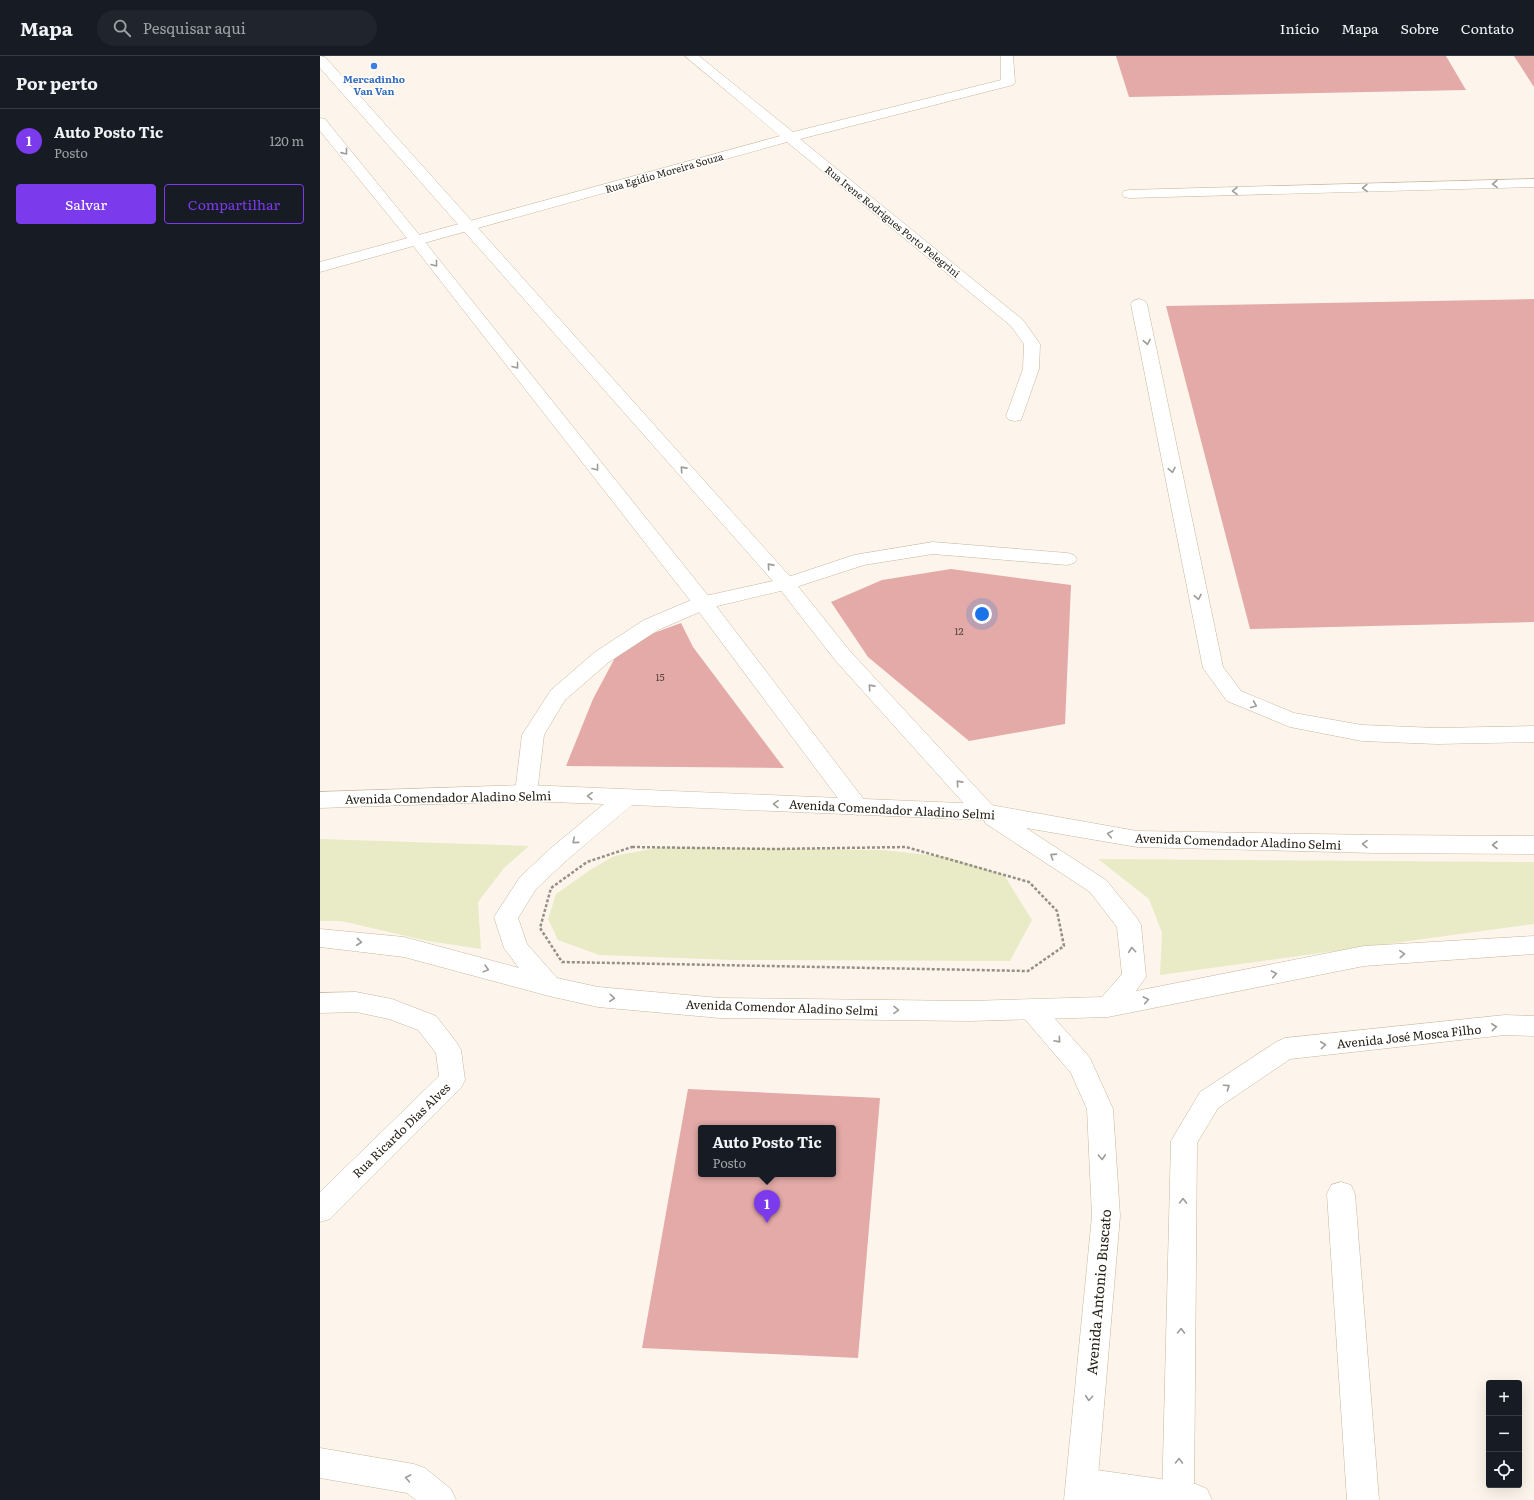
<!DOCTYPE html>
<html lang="pt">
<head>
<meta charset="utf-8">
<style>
  :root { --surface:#171b24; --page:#20242c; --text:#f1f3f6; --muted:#9ea1a6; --line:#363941; --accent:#7c3aed }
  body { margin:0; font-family:Literata,serif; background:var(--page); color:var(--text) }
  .controls { position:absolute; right:12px; bottom:12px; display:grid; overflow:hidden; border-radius:4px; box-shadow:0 4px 16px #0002 }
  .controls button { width:36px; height:36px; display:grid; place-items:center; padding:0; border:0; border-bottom:1px solid var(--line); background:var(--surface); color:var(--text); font:20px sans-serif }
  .you { position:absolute; left:662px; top:558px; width:14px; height:14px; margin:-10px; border:3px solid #fff; border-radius:50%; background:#1a73e8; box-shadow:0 0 0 6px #1a73e833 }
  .badge { display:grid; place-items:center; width:26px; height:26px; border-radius:50%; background:var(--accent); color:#fff; font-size:13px; font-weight:700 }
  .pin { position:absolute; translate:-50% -33px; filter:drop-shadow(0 1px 2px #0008) }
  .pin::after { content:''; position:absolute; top:21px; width:14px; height:12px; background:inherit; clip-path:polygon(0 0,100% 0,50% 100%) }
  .popup { position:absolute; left:378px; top:1069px; width:138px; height:52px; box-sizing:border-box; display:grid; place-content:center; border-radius:4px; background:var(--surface); filter:drop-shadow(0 1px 3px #0005); font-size:13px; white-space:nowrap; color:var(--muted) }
  .popup b { font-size:15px; color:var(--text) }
  .popup::after { content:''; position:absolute; left:50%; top:100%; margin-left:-8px; border:8px solid transparent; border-top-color:var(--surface) }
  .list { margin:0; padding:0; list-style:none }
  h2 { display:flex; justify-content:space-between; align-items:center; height:52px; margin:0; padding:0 16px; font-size:17px }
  h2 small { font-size:13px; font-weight:400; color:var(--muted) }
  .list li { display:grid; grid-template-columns:26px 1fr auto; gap:12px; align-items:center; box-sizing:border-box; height:64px; padding:0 16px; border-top:1px solid var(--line) }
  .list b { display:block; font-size:15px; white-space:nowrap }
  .list p { margin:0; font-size:13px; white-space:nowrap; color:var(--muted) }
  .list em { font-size:13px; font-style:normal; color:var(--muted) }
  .actions { display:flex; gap:8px; padding:12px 16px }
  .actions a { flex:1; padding:9px 0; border:1px solid var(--accent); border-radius:4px; text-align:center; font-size:14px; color:var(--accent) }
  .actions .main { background:var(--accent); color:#fff }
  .icon { flex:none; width:22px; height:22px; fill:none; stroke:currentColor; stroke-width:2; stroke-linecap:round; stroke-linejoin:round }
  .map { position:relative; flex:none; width:1214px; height:1444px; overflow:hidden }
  header { display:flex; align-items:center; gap:24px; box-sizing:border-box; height:56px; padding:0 20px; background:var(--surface); border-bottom:1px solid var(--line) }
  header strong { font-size:19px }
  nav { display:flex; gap:22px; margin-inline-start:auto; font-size:14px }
  .search { width:280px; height:36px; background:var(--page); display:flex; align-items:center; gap:10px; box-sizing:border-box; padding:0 14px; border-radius:22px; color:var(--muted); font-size:15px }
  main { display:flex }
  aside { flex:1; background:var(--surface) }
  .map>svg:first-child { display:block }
  .green { fill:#e8ebc6 }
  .building { fill:#e3aaa7; fill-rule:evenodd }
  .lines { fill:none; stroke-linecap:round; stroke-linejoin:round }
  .lane-casing { stroke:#c8b69c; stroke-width:1 }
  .street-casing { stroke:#c8b69c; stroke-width:1 }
  .secondary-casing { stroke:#c8b69c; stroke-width:1 }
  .primary-casing { stroke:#c8b69c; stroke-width:1 }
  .path { stroke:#968f85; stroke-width:2.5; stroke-dasharray:3 2; stroke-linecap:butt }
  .lane { fill:#fff; fill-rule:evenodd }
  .street { fill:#fff; fill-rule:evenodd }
  .secondary { fill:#fff; fill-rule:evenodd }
  .primary { fill:#fff; fill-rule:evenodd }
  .oneway { stroke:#9e9c97 }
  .shop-dot { fill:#3f7fe0; stroke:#fff; stroke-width:1.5 }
  .labels { text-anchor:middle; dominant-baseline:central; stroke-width:3; stroke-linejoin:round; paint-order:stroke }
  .far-shop-label { font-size:10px; font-weight:bold; fill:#366cbe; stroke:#fff }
  .far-street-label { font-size:10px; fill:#282218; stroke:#fff }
  .number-label { font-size:10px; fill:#57443c }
  .street-label { font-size:12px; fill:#282218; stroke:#fff }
  .near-street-label { font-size:14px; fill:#282218; stroke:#fff }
</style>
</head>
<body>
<header>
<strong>Mapa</strong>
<div class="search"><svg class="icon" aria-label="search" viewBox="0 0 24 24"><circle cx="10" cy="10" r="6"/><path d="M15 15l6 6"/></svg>Pesquisar aqui</div>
<nav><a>Início</a><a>Mapa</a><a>Sobre</a><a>Contato</a></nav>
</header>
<main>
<aside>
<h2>Por perto<small></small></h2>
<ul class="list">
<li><span class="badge">1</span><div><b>Auto Posto Tic</b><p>Posto</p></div><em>120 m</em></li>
</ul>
<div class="actions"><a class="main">Salvar</a><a>Compartilhar</a></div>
</aside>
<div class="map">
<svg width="1214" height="1444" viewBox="0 0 1214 1444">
  <rect width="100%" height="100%" fill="#fdf5eb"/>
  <g class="green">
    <polygon points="0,783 209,790 184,812 158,846 161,893 108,885 21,865 0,865"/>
    <polygon points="342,791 562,794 628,801 684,819 712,864 690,905 413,904 279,899 238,884 228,863 236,838 270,814 294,800"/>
    <polygon points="778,803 1214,806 1214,868 840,919 842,877 829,843"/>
  </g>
  <g class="building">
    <polygon points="796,0 1126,0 1146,34 809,41"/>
    <polygon points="1194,0 1214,0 1214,31"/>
    <polygon points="1214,243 1214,566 930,573 846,250"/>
    <polygon points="631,513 751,529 745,668 649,685 548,601 511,546 562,524"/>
    <polygon points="361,567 373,591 464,712 246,710 273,643 297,598 331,578"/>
    <path d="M368 1033 560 1042 538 1302 322 1292ZM381 1072H513V1118H381Z"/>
  </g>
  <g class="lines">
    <g class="lane-casing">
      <g id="lane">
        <polygon points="1214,123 1214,131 809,142 804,141 802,138 804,135 809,134"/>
        <polygon points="819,243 825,245 827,248 903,611 921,635 974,657 1042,669 1117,672 1214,670 1214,686 1117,688 1042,685 970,671 907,645 883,612 811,248 813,245"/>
        <polygon points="1021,1126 1031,1129 1035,1138 1059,1444 1027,1444 1007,1138 1011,1129"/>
        <polygon points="0,1392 94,1408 105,1412 131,1433 136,1444 96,1444 87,1437 0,1422"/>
        <polygon points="762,1412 876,1428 887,1433 892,1444 773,1444 762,1442 751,1438 747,1427 751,1416"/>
      </g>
    </g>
    <g class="street-casing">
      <g id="street">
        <polygon points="365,0 379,0 473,76 681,24 681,0 693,0 695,26 693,29 480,83 703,264 720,288 719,313 701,364 695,365 689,364 686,360 703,313 704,288 691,270 467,86 0,216 0,206 460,80"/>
        <polygon points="613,486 747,497 754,499 757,503 754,507 747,509 613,498 544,509 473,532 389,552 338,574 289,606 245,644 224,679 217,737 214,743 206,745 198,743 195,737 202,679 231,634 275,596 324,564 376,542 462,523 534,499"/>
        <polygon points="36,936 72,943 116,960 137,987 141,994 145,1024 141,1032 10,1163 0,1166 0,1136 119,1020 116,997 98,974 69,963 36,956 0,957 0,937"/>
      </g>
    </g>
    <g class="secondary-casing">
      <g id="secondary">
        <polygon points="0,0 5,1 473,524 529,594 673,750 676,756 673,762 665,764 657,762 515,604 459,532 0,12"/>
        <polygon points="0,62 5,63 101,181 390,542 545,745 548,751 545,757 537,759 529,757 376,552 91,187 0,75"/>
        <polygon points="712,944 721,947 770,1002 793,1053 800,1160 776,1444 744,1444 772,1160 767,1053 751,1017 703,961 700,954 703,947"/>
        <polygon points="1185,959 1214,960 1214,980 1185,979 970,1003 898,1052 877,1087 874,1444 842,1444 851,1085 880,1036 956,986 965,982"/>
      </g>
    </g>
    <g class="primary-casing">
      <path id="primary" d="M206 729 665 748 817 775 1055 779 1214 780V798L1055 797 817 791 706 772 786 824 817 862 821 869 826 921 816 935 1044 890 1214 880V898L1044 910 788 961 650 965 400 962 278 951 229 940 84 901 0 891V873L84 881 199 912 184 892 174 861 200 821 231 792 284 748 206 745 0 752V736ZM312 749 664 764 665 767 770 836 797 871 802 918 782 941 650 945 400 942 278 931 237 922 207 888 198 862 216 833 247 804Z"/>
    </g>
    <polygon class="path" points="312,791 455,793 586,791 709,826 737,855 744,890 708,915 242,906 220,872 231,832 267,806"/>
    <use href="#lane" class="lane"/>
    <use href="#street" class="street"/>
    <use href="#secondary" class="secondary"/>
    <use href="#primary" class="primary"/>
  </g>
  <defs><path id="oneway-chevron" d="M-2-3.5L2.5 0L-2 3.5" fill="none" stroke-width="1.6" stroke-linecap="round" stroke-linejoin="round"/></defs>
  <g class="oneway">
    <use href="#oneway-chevron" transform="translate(25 96) rotate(51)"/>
    <use href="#oneway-chevron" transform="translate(1175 128) rotate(178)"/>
    <use href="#oneway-chevron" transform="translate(1045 132) rotate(178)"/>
    <use href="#oneway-chevron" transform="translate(915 135) rotate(178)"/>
    <use href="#oneway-chevron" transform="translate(115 208) rotate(52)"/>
    <use href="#oneway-chevron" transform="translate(827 286) rotate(79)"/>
    <use href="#oneway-chevron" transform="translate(196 310) rotate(52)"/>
    <use href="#oneway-chevron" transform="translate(276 412) rotate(52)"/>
    <use href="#oneway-chevron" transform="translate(363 413) rotate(-132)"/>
    <use href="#oneway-chevron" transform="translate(852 414) rotate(79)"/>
    <use href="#oneway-chevron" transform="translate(450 510) rotate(-132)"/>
    <use href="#oneway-chevron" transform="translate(878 541) rotate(79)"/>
    <use href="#oneway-chevron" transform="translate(551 631) rotate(-132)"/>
    <use href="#oneway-chevron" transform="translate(934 649) rotate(23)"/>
    <use href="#oneway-chevron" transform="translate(639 727) rotate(-132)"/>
    <use href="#oneway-chevron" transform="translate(270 740) rotate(-178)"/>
    <use href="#oneway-chevron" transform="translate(456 748) rotate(-178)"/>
    <use href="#oneway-chevron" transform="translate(790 778) rotate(-170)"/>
    <use href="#oneway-chevron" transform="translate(255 785) rotate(140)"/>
    <use href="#oneway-chevron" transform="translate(1045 788) rotate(-179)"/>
    <use href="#oneway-chevron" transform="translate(1175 789) rotate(-180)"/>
    <use href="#oneway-chevron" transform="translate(733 800) rotate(-147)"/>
    <use href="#oneway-chevron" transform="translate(39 886) rotate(6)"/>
    <use href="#oneway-chevron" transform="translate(812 894) rotate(-95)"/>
    <use href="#oneway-chevron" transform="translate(1082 898) rotate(-4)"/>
    <use href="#oneway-chevron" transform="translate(166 913) rotate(15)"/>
    <use href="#oneway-chevron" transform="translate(954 918) rotate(-11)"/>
    <use href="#oneway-chevron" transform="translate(292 942) rotate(5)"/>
    <use href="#oneway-chevron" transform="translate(826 944) rotate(-11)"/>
    <use href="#oneway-chevron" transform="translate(576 954) rotate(1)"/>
    <use href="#oneway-chevron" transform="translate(1174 971) rotate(-6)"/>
    <use href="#oneway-chevron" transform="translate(738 984) rotate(49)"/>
    <use href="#oneway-chevron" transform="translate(1003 989) rotate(-6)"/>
    <use href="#oneway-chevron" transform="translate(907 1031) rotate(-34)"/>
    <use href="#oneway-chevron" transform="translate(782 1101) rotate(87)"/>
    <use href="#oneway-chevron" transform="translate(863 1145) rotate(-89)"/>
    <use href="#oneway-chevron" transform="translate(861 1275) rotate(-89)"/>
    <use href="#oneway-chevron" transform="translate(769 1342) rotate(95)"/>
    <use href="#oneway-chevron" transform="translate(859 1405) rotate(-89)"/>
    <use href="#oneway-chevron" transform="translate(88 1422) rotate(-169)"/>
  </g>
  <circle class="shop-dot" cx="54" cy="10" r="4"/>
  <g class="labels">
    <g class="far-shop-label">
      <text x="54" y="22">Mercadinho<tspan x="54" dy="12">Van Van</tspan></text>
    </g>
    <g class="far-street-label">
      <text transform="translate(344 116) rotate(-16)">Rua Egídio Moreira Souza</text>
      <text transform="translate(573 165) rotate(39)">Rua Irene Rodrigues Porto Pelegrini</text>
    </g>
    <g class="number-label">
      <text x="639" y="574">12</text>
      <text x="340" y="620">15</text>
    </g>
    <g class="street-label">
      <text transform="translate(128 741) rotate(-1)">Avenida Comendador Aladino Selmi</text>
      <text transform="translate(572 753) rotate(3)">Avenida Comendador Aladino Selmi</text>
      <text transform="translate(918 785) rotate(2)">Avenida Comendador Aladino Selmi</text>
      <text transform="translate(462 951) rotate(2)">Avenida Comendor Aladino Selmi</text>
      <text transform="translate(1089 980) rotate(-6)">Avenida José Mosca Filho</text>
      <text transform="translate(81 1074) rotate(-44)">Rua Ricardo Dias Alves</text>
    </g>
    <g class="near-street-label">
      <text transform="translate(778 1236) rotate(-85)">Avenida Antonio Buscato</text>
    </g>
  </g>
</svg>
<div class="controls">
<button>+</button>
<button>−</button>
<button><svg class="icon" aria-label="locate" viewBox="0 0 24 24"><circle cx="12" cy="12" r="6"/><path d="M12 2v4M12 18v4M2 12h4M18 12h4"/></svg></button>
</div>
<div class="you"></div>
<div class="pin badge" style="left:447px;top:1167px">1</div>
<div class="popup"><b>Auto Posto Tic</b>Posto</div>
</div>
</main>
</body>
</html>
